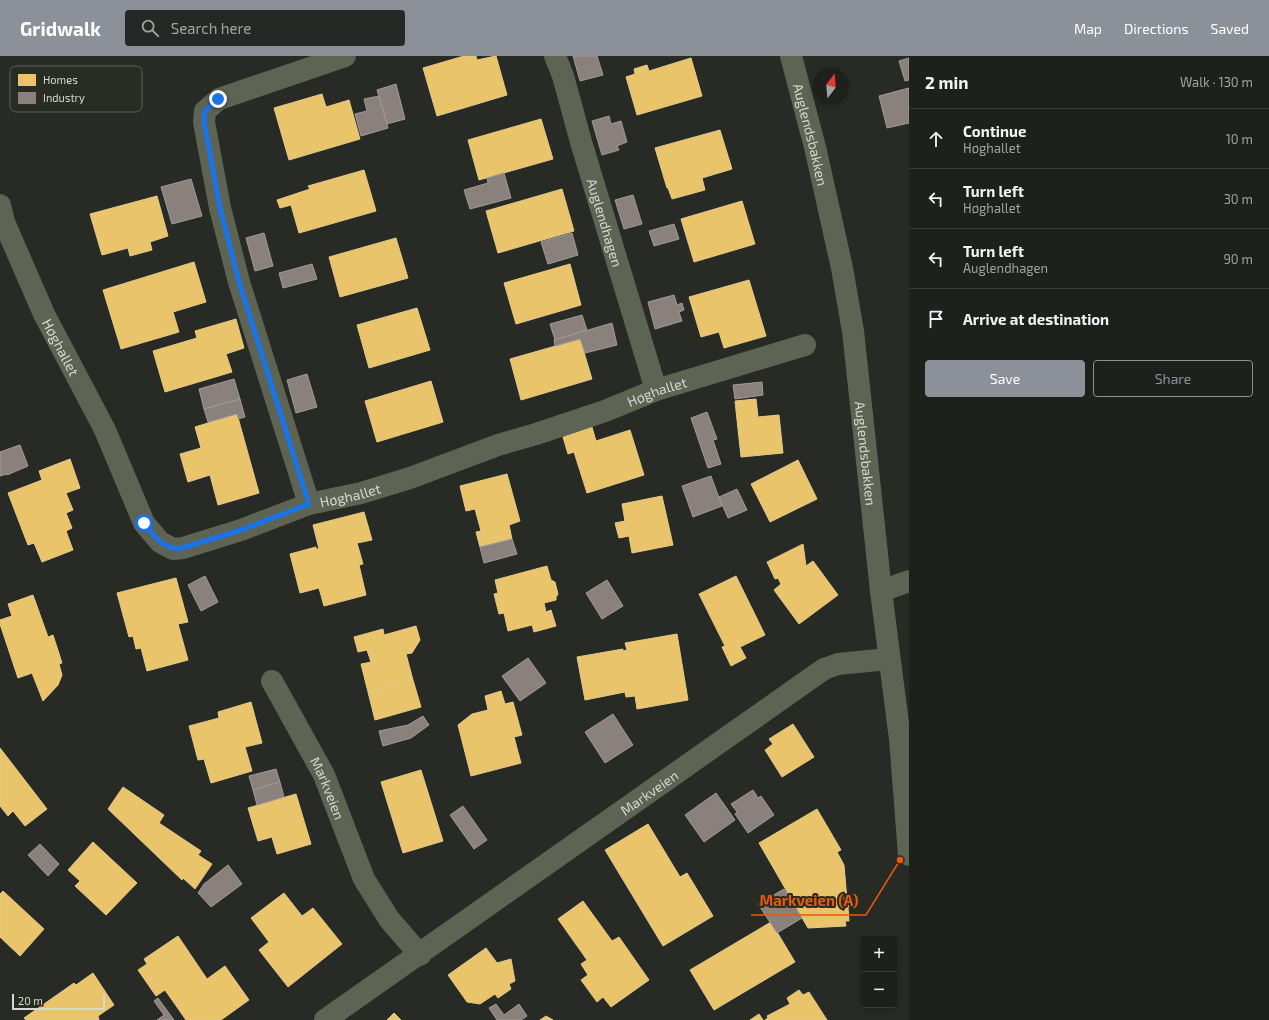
<!DOCTYPE html>
<html lang="en">
<head>
<meta charset="utf-8">
<style>
  :root { --surface:#1e201c; --page:#262825; --text:#f1f3f6; --muted:#a1a3a3; --line:#3c3e3b; --accent:#8c9099 }
  body { margin:0; font-family:"Exo 2",sans-serif; background:var(--page); color:var(--text) }
  .controls { position:absolute; right:12px; bottom:12px; display:grid; overflow:hidden; border-radius:4px; box-shadow:0 2px 6px #0003 }
  .controls button { width:36px; height:36px; display:grid; place-items:center; padding:0; border:0; border-bottom:1px solid var(--line); background:var(--surface); color:var(--text); font:20px sans-serif }
  .compass { position:absolute; left:813px; top:12px; width:36px; height:36px; border-radius:50%; background:var(--surface); box-shadow:0 2px 6px #0003; rotate:16deg }
  .scale { position:absolute; left:12px; bottom:10px; width:93px; box-sizing:border-box; padding-left:4px; border:2px solid #d6d8d3; border-top:0; font-size:11px; line-height:14px; white-space:nowrap; color:#d6d8d3; -webkit-text-stroke:3px #282c23; paint-order:stroke }
  .stop { position:absolute; width:12px; height:12px; margin:-9px; border:3px solid #1a73e8; border-radius:50%; background:#fff }
  .stop.end { background:#1a73e8; border-color:#fff; box-shadow:0 1px 4px #0008 }
  .list { margin:0; padding:0; list-style:none }
  h2 { display:flex; justify-content:space-between; align-items:center; height:52px; margin:0; padding:0 16px; font-size:17px }
  h2 small { font-size:13px; font-weight:400; color:var(--muted) }
  .list li { display:grid; grid-template-columns:26px 1fr auto; gap:12px; align-items:center; box-sizing:border-box; height:60px; padding:0 16px; border-top:1px solid var(--line) }
  .list b { display:block; font-size:15px; white-space:nowrap }
  .list p { margin:0; font-size:13px; white-space:nowrap; color:var(--muted) }
  .list em { font-size:13px; font-style:normal; color:var(--muted) }
  .actions { display:flex; gap:8px; padding:12px 16px }
  .actions a { flex:1; padding:9px 0; border:1px solid var(--accent); border-radius:4px; text-align:center; font-size:14px; color:var(--accent) }
  .actions .main { background:var(--accent); color:#fff }
  .icon { flex:none; width:22px; height:22px; fill:none; stroke:currentColor; stroke-width:2; stroke-linecap:round; stroke-linejoin:round }
  .map { position:relative; flex:none; width:909px; height:964px; overflow:hidden }
  header { display:flex; align-items:center; gap:24px; box-sizing:border-box; height:56px; padding:0 20px; background:var(--accent); color:#fff }
  header strong { font-size:19px }
  nav { display:flex; gap:22px; margin-inline-start:auto; font-size:14px }
  .search { width:280px; height:36px; background:var(--page); display:flex; align-items:center; gap:10px; box-sizing:border-box; padding:0 14px; border-radius:4px; color:var(--muted); font-size:15px }
  main { display:flex }
  aside { flex:1; background:var(--surface) }
  .map>svg:first-child { display:block }
  .homes { fill:#e9c46a; stroke:#e3ca8a }
  .industry { fill:#8a817c; stroke:#a19b96 }
  .lines { fill:none; stroke-linecap:round; stroke-linejoin:round }
  .minor { stroke:#5e6453; stroke-width:22 }
  .route { stroke:#1a73e8; stroke-width:5 }
  .labels { text-anchor:middle; dominant-baseline:central; stroke-width:4; stroke-linejoin:round; paint-order:stroke }
  .street-label { font-size:14px; fill:#d6d8d3; stroke:#282c23 }
  .key { fill:#282c23; stroke:#5c6058; stroke-width:1 }
  .key-label { font-size:11px; fill:#d6d8d3 }
  .leader { fill:none; stroke:#e8590c; stroke-width:1.5 }
  .callout-dot { fill:#e8590c; stroke:#282c23; stroke-width:1.5 }
  .callout-label { font-size:15px; text-anchor:middle; font-weight:bold; fill:#e8590c; stroke:#282c23; stroke-width:4; stroke-linejoin:round; paint-order:stroke }
</style>
</head>
<body>
<header>
<strong>Gridwalk</strong>
<div class="search"><svg class="icon" aria-label="search" viewBox="0 0 24 24"><circle cx="10" cy="10" r="6"/><path d="M15 15l6 6"/></svg>Search here</div>
<nav><a>Map</a><a>Directions</a><a>Saved</a></nav>
</header>
<main>
<div class="map">
<svg width="909" height="964" viewBox="0 0 909 964">
  <rect width="100%" height="100%" fill="#282a25"/>
  <g class="homes">
    <polygon points="464,0 476,0 477,4 496,0 507,39 437,60 423,12"/>
    <polygon points="691,2 702,40 637,59 626,21 635,18 634,13 647,9 649,15"/>
    <polygon points="322,38 326,51 349,44 360,83 289,104 274,52"/>
    <polygon points="541,63 553,103 479,124 468,84"/>
    <polygon points="720,74 732,113 702,122 705,134 672,143 668,132 667,132 655,92"/>
    <polygon points="364,114 376,155 299,177 291,149 280,152 277,144 310,133 308,130"/>
    <polygon points="562,133 574,175 498,197 486,155"/>
    <polygon points="157,140 168,180 150,186 152,194 130,200 128,192 102,199 90,158"/>
    <polygon points="742,145 755,188 694,206 681,163"/>
    <polygon points="396,182 408,222 340,241 329,201"/>
    <polygon points="194,206 206,246 173,256 179,276 121,293 103,234"/>
    <polygon points="570,208 581,249 516,268 504,227"/>
    <polygon points="749,224 766,280 724,292 719,276 701,281 689,241"/>
    <polygon points="417,252 430,294 369,312 357,269"/>
    <polygon points="236,263 244,292 226,298 232,316 165,336 153,295 197,282 195,275"/>
    <polygon points="580,283 592,323 521,344 510,303"/>
    <polygon points="431,325 443,366 377,386 365,345"/>
    <polygon points="756,343 758,361 779,359 783,397 741,401 735,345"/>
    <polygon points="237,358 259,437 218,449 210,419 188,426 180,398 201,392 195,371"/>
    <polygon points="592,371 596,385 630,374 644,419 587,437 574,396 568,398 563,381"/>
    <polygon points="70,403 80,432 66,437 73,454 66,457 72,472 66,475 73,494 42,506 34,487 28,489 8,437 42,424 39,415"/>
    <polygon points="798,404 817,443 770,466 751,428"/>
    <polygon points="507,418 520,465 509,469 512,483 480,491 476,476 481,475 475,453 466,455 460,430"/>
    <polygon points="662,440 673,489 632,497 629,480 619,482 615,467 625,465 622,448"/>
    <polygon points="364,456 372,484 357,487 363,508 359,509 366,539 324,550 319,532 300,537 290,498 316,491 316,493 319,493 313,469"/>
    <polygon points="803,488 806,510 813,505 838,539 799,568 774,534 781,528 778,522 775,523 767,506"/>
    <polygon points="547,510 551,524 555,526 558,538 556,541 556,544 544,547 546,556 551,554 556,570 534,576 532,569 508,575 504,557 499,558 494,538 498,537 495,524"/>
    <polygon points="736,520 765,579 740,591 746,602 731,610 722,591 725,590 699,538"/>
    <polygon points="176,522 188,566 178,568 188,604 147,615 141,592 136,593 133,580 129,581 117,537"/>
    <polygon points="33,539 48,581 53,579 62,607 59,608 62,619 58,629 43,645 32,617 18,622 0,568 0,564 12,560 8,548"/>
    <polygon points="416,570 420,584 412,597 406,598 413,624 368,636 361,608 371,606 367,594 358,596 354,581 383,573 384,579"/>
    <polygon points="677,578 688,644 637,653 635,640 626,641 625,636 585,644 577,601 623,593 623,595 627,594 625,587"/>
    <polygon points="413,624 421,651 375,664 368,636"/>
    <polygon points="501,635 505,648 513,646 522,679 514,681 521,707 471,720 458,669 472,658 488,654 485,640"/>
    <polygon points="251,646 262,687 245,691 252,715 211,727 204,703 198,704 189,670 219,662 218,656"/>
    <polygon points="793,668 814,701 782,721 765,694 773,688 769,683"/>
    <polygon points="0,692 47,753 25,770 13,755 8,760 0,750"/>
    <polygon points="421,714 443,785 403,797 381,726"/>
    <polygon points="123,731 164,759 159,767 201,795 198,799 212,808 195,833 183,822 182,824 108,753"/>
    <polygon points="296,738 311,788 277,798 272,781 258,785 248,752"/>
    <polygon points="817,753 841,794 837,796 844,809 847,844 850,850 848,851 849,865 845,865 846,870 808,872 759,787"/>
    <polygon points="648,768 680,821 687,817 713,860 663,890 605,794"/>
    <polygon points="93,786 137,827 106,859 75,830 80,825 68,814"/>
    <polygon points="3,835 44,873 20,900 0,881 0,838"/>
    <polygon points="284,837 302,860 313,852 342,888 288,931 259,894 269,886 251,862"/>
    <polygon points="583,845 612,885 619,881 649,924 611,951 603,941 597,946 581,924 588,919 581,908 587,904 558,863"/>
    <polygon points="771,866 795,906 714,954 690,914"/>
    <polygon points="178,880 207,923 225,910 249,944 221,964 186,964 165,934 156,940 138,914 147,908 144,903"/>
    <polygon points="486,892 497,907 511,903 515,925 509,928 511,933 498,942 495,938 480,948 467,946 448,919"/>
    <polygon points="93,917 114,949 98,960 99,964 26,964 24,962 74,927 76,929"/>
    <polygon points="799,934 803,939 809,936 827,964 765,964 768,962 767,960 790,948 787,942"/>
    <polygon points="394,957 401,964 387,964"/>
    <polygon points="759,958 763,964 750,964"/>
    <polygon points="546,960 553,964 540,964"/>
  </g>
  <g class="industry">
    <polygon points="573,0 597,0 603,19 580,25"/>
    <polygon points="909,2 909,24 905,25 899,5"/>
    <polygon points="396,28 405,63 387,68 377,34"/>
    <polygon points="909,32 909,67 887,72 879,40"/>
    <polygon points="379,40 388,72 361,80 355,58 367,55 364,43"/>
    <polygon points="609,60 611,68 621,65 627,86 617,90 619,94 602,99 592,65"/>
    <polygon points="504,117 511,142 470,153 464,134 488,127 487,122"/>
    <polygon points="191,123 202,160 172,168 161,131"/>
    <polygon points="633,139 642,168 624,173 615,144"/>
    <polygon points="674,168 679,183 654,190 649,175"/>
    <polygon points="264,177 273,210 255,215 246,182"/>
    <polygon points="572,177 578,199 548,208 541,186"/>
    <polygon points="312,208 317,223 283,232 279,217"/>
    <polygon points="674,239 677,249 682,247 684,254 679,256 682,265 655,273 648,246"/>
    <polygon points="582,259 587,274 555,284 550,268"/>
    <polygon points="612,267 617,289 585,297 580,283 555,290 554,284"/>
    <polygon points="307,318 317,351 296,357 287,324"/>
    <polygon points="234,323 240,343 204,353 199,333"/>
    <polygon points="762,326 763,339 735,343 733,329"/>
    <polygon points="240,343 245,361 238,363 237,358 208,366 204,353"/>
    <polygon points="707,356 717,383 713,384 721,408 708,412 691,362"/>
    <polygon points="20,389 28,410 7,419 7,418 0,420 0,396"/>
    <polygon points="711,420 722,450 693,461 682,430"/>
    <polygon points="737,433 747,454 728,462 719,441"/>
    <polygon points="512,483 517,498 484,507 480,491"/>
    <polygon points="205,520 218,546 201,555 188,529"/>
    <polygon points="607,524 623,550 602,563 586,537"/>
    <polygon points="528,602 546,627 520,645 502,620"/>
    <polygon points="613,658 633,689 605,707 585,676"/>
    <polygon points="423,660 429,669 411,682 383,690 379,675 408,669"/>
    <polygon points="276,713 280,726 253,734 249,720"/>
    <polygon points="280,726 284,741 257,749 253,734"/>
    <polygon points="753,734 758,742 761,740 774,759 748,777 735,758 737,756 731,748"/>
    <polygon points="716,737 735,764 704,786 685,759"/>
    <polygon points="463,750 487,784 474,793 450,759"/>
    <polygon points="40,788 59,808 48,820 28,799"/>
    <polygon points="228,809 242,828 211,851 198,837 204,828"/>
    <polygon points="784,833 802,862 777,877 758,848"/>
    <polygon points="158,942 174,964 157,964 164,959 154,945"/>
    <polygon points="496,948 504,959 519,948 527,960 521,964 497,964 489,952"/>
  </g>
  <g class="lines">
    <g class="minor">
      <path id="s1" d="M555 0 563 20 581 86 656 334"/>
      <path id="s2" d="M791 0 815 91 842 212 853 275 881 535 900 683 909 799"/>
      <path id="s3" d="M0 149 4 166 44 258 105 374 144 467 160 486 173 493 183 492 241 474 309 448 361 437 410 422 498 389 536 378 605 355 656 334 805 289"/>
      <polyline points="309,448 239,226 220,152 204,66 205,55 219,43 345,0"/>
      <polyline points="881,535 909,525"/>
      <path id="s4" d="M272 625 324 719 364 823 389 863 420 899"/>
      <path id="s5" d="M325 964 824 613 838 608 889 603"/>
    </g>
  </g>
  <g class="lines">
    <path class="route" d="M144 467C155 481 163 494 182 492L241 474 309 448 239 226 220 152 204 66 205 55 218 43"/>
  </g>
  <g class="labels">
    <g class="street-label">
      <text stroke="none"><textPath href="#s2" startOffset="81">Auglendsbakken</textPath></text>
      <text stroke="none"><textPath href="#s1" startOffset="174">Auglendhagen</textPath></text>
      <text stroke="none"><textPath href="#s3" startOffset="155">Høghallet</textPath></text>
      <text stroke="none"><textPath href="#s3" startOffset="899">Høghallet</textPath></text>
      <text stroke="none"><textPath href="#s2" startOffset="405">Auglendsbakken</textPath></text>
      <text stroke="none"><textPath href="#s3" startOffset="575">Høghallet</textPath></text>
      <text stroke="none"><textPath href="#s4" startOffset="121">Markveien</textPath></text>
      <text stroke="none"><textPath href="#s5" startOffset="396">Markveien</textPath></text>
    </g>
  </g>
  <rect x="10" y="10" width="132" height="46" rx="6" class="key"/>
  <rect x="18" y="18" width="18" height="12" fill="#e9c46a"/>
  <rect x="18" y="36" width="18" height="12" fill="#8a817c"/>
  <g class="key-label">
    <text x="43" y="28">Homes</text>
    <text x="43" y="46">Industry</text>
  </g>
  <path class="leader" d="M900 804L866 859H751"/>
  <circle class="callout-dot" cx="900" cy="804" r="4"/>
  <g class="callout-label">
    <text x="809" y="850">Markveien (A)</text>
  </g>
</svg>
<div class="controls">
<button>+</button>
<button>−</button>
</div>
<svg class="compass" viewBox="-18 -18 36 36"><path d="M0-13l5 13h-10z" fill="#e53935"/><path d="M0 13l5-13h-10z" fill="#a1a3a3"/></svg>
<div class="scale">20 m</div>
<div class="stop" style="left:144px;top:467px"></div>
<div class="stop end" style="left:218px;top:43px"></div>
</div>
<aside>
<h2>2 min<small>Walk · 130 m</small></h2>
<ul class="list">
<li><svg class="icon" aria-label="ahead" viewBox="0 0 24 24"><path d="M12 20V5M6 11l6-6 6 6"/></svg><div><b>Continue</b><p>Høghallet</p></div><em>10 m</em></li>
<li><svg class="icon" aria-label="left" viewBox="0 0 24 24"><path d="M17 20v-9H6M10 6l-5 5 5 5"/></svg><div><b>Turn left</b><p>Høghallet</p></div><em>30 m</em></li>
<li><svg class="icon" aria-label="left" viewBox="0 0 24 24"><path d="M17 20v-9H6M10 6l-5 5 5 5"/></svg><div><b>Turn left</b><p>Auglendhagen</p></div><em>90 m</em></li>
<li><svg class="icon" aria-label="arrive" viewBox="0 0 24 24"><path d="M6 21V4h12l-3 4 3 4H6"/></svg><div><b>Arrive at destination</b></div></li>
</ul>
<div class="actions"><a class="main">Save</a><a>Share</a></div>
</aside>
</main>
</body>
</html>
